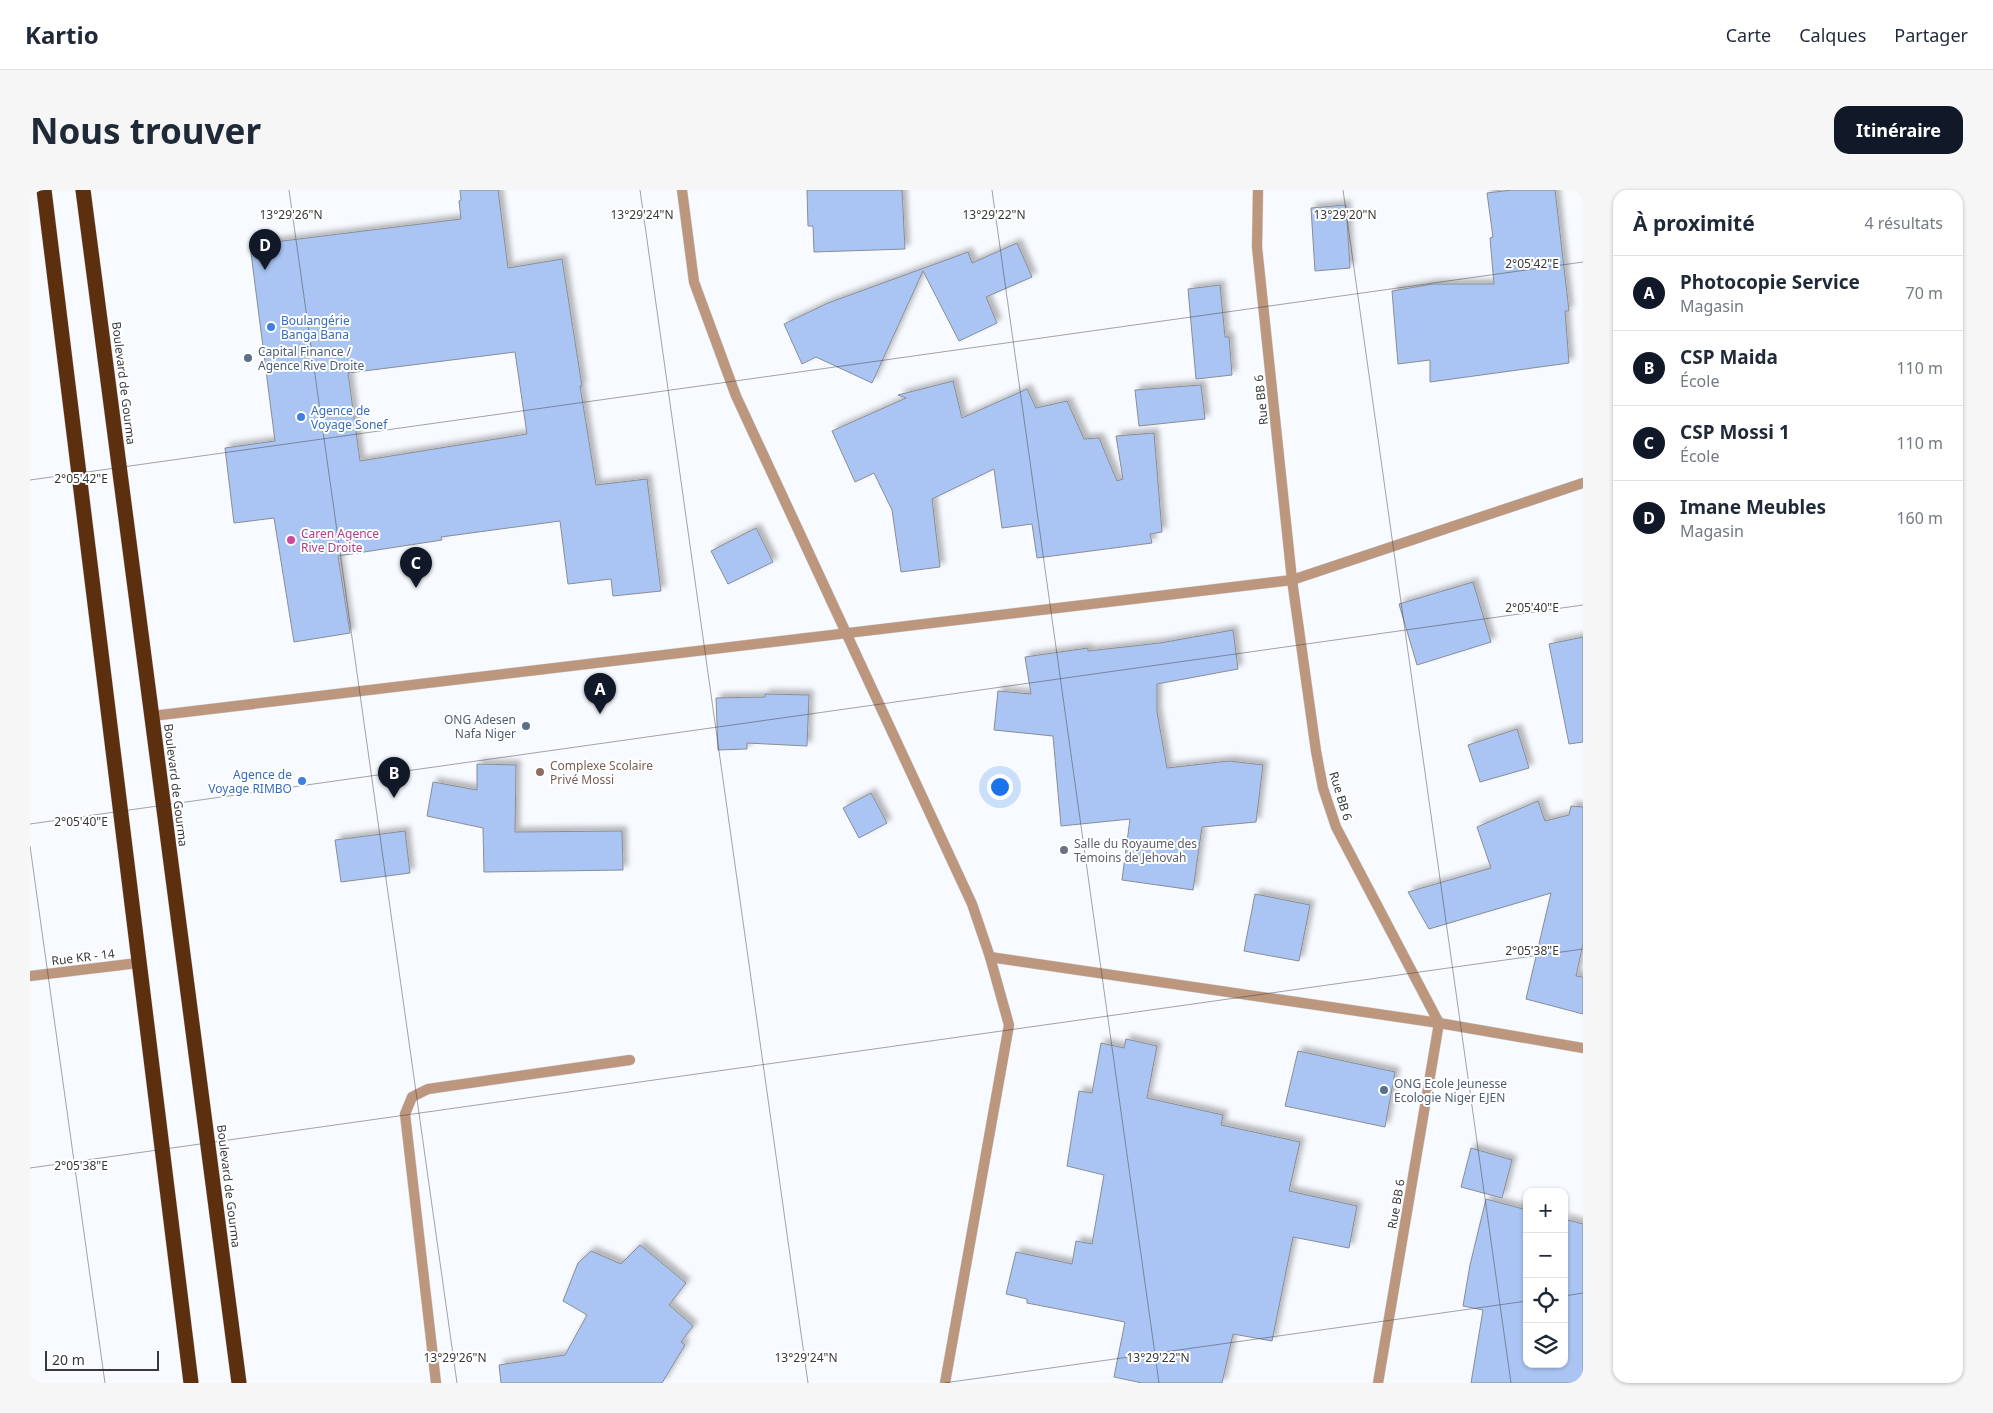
<!DOCTYPE html>
<html lang="fr">
<head>
<meta charset="utf-8">
<style>
  :root { --surface:#fff; --page:#f6f6f7; --text:#1f2937; --muted:#747a83; --line:#e0e1e3; --accent:#111827 }
  body { margin:0; font-family:"Noto Sans",sans-serif; background:var(--page); color:var(--text) }
  .controls { position:absolute; right:15px; bottom:15px; display:grid; overflow:hidden; border-radius:10px; box-shadow:0 1px 4px #0004 }
  .controls button { width:45px; height:45px; display:grid; place-items:center; padding:0; border:0; border-bottom:1px solid var(--line); background:var(--surface); color:var(--text); font:25px sans-serif }
  .scale { position:absolute; left:15px; bottom:12px; width:114px; box-sizing:border-box; padding-left:5px; border:2px solid #37383b; border-top:0; font-size:14px; line-height:18px; white-space:nowrap; color:#37383b; -webkit-text-stroke:4px #fff; paint-order:stroke }
  .you { position:absolute; left:969px; top:596px; width:18px; height:18px; margin:-12px; border:4px solid #fff; border-radius:50%; background:#1a73e8; box-shadow:0 0 0 8px #1a73e833 }
  .badge { display:grid; place-items:center; width:32px; height:32px; border-radius:50%; background:var(--accent); color:#fff; font-size:16px; font-weight:700 }
  .pin { position:absolute; translate:-50% -41px; filter:drop-shadow(0 1px 2px #0008) }
  .pin::after { content:''; position:absolute; top:26px; width:18px; height:15px; background:inherit; clip-path:polygon(0 0,100% 0,50% 100%) }
  .list { margin:0; padding:0; list-style:none }
  h2 { display:flex; justify-content:space-between; align-items:center; height:65px; margin:0; padding:0 20px; font-size:21px }
  h2 small { font-size:16px; font-weight:400; color:var(--muted) }
  .list li { display:grid; grid-template-columns:32px 1fr auto; gap:15px; align-items:center; box-sizing:border-box; height:75px; padding:0 20px; border-top:1px solid var(--line) }
  .list b { display:block; font-size:19px; white-space:nowrap }
  .list p { margin:0; font-size:16px; white-space:nowrap; color:var(--muted) }
  .list em { font-size:16px; font-style:normal; color:var(--muted) }
  .icon { flex:none; width:28px; height:28px; fill:none; stroke:currentColor; stroke-width:2; stroke-linecap:round; stroke-linejoin:round }
  .map { position:relative; flex:none; width:1553px; height:1193px; overflow:hidden; border-radius:15px }
  header { display:flex; align-items:center; gap:30px; box-sizing:border-box; height:70px; padding:0 25px; background:var(--surface); border-bottom:1px solid var(--line) }
  header strong { font-size:24px }
  nav { display:flex; gap:28px; margin-inline-start:auto; font-size:18px }
  .intro { display:flex; align-items:center; justify-content:space-between; box-sizing:border-box; height:120px; padding:0 30px }
  h1 { margin:0; font-size:35px }
  .button { padding:12px 22px; border-radius:15px; background:var(--accent); color:#fff; font-size:18px; font-weight:700 }
  main { display:flex; gap:30px; padding:0 30px }
  aside { flex:1; background:var(--surface); border-radius:15px; box-shadow:0 1px 4px #0004 }
  .map>svg:first-child { display:block }
  .building { fill:#aac5f3; stroke:#898d94; fill-rule:evenodd; filter:url(#shadow) }
  .lines { fill:none; stroke-linecap:round; stroke-linejoin:round }
  .lane-casing { stroke:#d4d7dc; stroke-width:11 }
  .street-casing { stroke:#d4d7dc; stroke-width:11 }
  .highway-casing { stroke:#d4d7dc; stroke-width:16 }
  .lane { stroke:#bd967e; stroke-width:10 }
  .street { stroke:#bd967e; stroke-width:10 }
  .highway { stroke:#5c2f0f; stroke-width:15 }
  .ticks { fill:none; stroke:#37383b; stroke-width:1; stroke-opacity:0.45 }
  .shop-dot { fill:#3f7fe0; stroke:#fff; stroke-width:2 }
  .service-dot { fill:#5c6f8a; stroke:#fff; stroke-width:2 }
  .hotel-dot { fill:#d1479c; stroke:#fff; stroke-width:2 }
  .education-dot { fill:#8d6e63; stroke:#fff; stroke-width:2 }
  .worship-dot { fill:#6b7280; stroke:#fff; stroke-width:2 }
  .labels { text-anchor:middle; dominant-baseline:central; stroke-width:4; stroke-linejoin:round; paint-order:stroke }
  .shop-label { font-size:12px; fill:#366cbe; stroke:#fff; text-anchor:start }
  .service-label { font-size:12px; fill:#4e5e75; stroke:#fff; text-anchor:start }
  .street-label { font-size:12px; fill:#37383b; stroke:#fff }
  .hotel-label { font-size:12px; fill:#b23c85; stroke:#fff; text-anchor:start }
  .education-label { font-size:12px; fill:#785e54; stroke:#fff; text-anchor:start }
  .worship-label { font-size:12px; fill:#5b616d; stroke:#fff; text-anchor:start }
  .ticks-label { font-size:12px; text-anchor:middle; fill:#37383b; stroke:#fff; stroke-width:4; stroke-linejoin:round; paint-order:stroke }
</style>
</head>
<body>
<header>
<strong>Kartio</strong>
<nav><a>Carte</a><a>Calques</a><a>Partager</a></nav>
</header>
<div class="intro"><h1>Nous trouver</h1><a class="button">Itinéraire</a></div>
<main>
<div class="map">
<svg width="1553" height="1193" viewBox="0 0 1553 1193">
  <defs>
    <filter id="shadow"><feDropShadow dx="4.5" dy="-4.5" stdDeviation="2.5" flood-color="#0004"/></filter>
  </defs>
  <rect width="100%" height="100%" fill="#f7faff"/>
  <g class="building">
    <path d="M430 0H468L478 78 532 69 552 196H550L566 295 617 289 631 401 583 406 581 389 538 394 530 331 411 347 412 350 308 366 320 443 264 452 244 328 204 333 195 258 245 251 220 55 431 29 429 11 431 10ZM485 162 497 244 330 271 318 183Z"/>
    <polygon points="777,0 872,0 875,59 784,62 783,36 778,36"/>
    <polygon points="1482,0 1525,0 1539,121 1535,121 1539,173 1400,192 1400,170 1368,174 1362,101 1403,94 1464,94 1460,48 1463,47 1457,3"/>
    <polygon points="1316,15 1320,78 1285,81 1281,18"/>
    <polygon points="987,53 1002,87 956,107 967,133 929,151 893,81 842,193 786,167 772,174 754,134 798,113 938,62 942,73"/>
    <polygon points="1190,95 1195,147 1199,147 1202,185 1166,189 1158,99"/>
    <polygon points="923,191 932,228 997,199 1006,218 1037,211 1054,249 1069,248 1087,291 1093,289 1086,246 1124,243 1132,342 1120,344 1122,353 1007,368 1002,334 972,338 964,279 902,309 910,377 871,382 862,320 844,283 825,292 802,241 876,208 868,205"/>
    <polygon points="1171,195 1175,229 1109,236 1105,200"/>
    <polygon points="726,338 743,372 698,394 681,361"/>
    <polygon points="1443,392 1461,452 1387,475 1369,414"/>
    <polygon points="1203,440 1208,479 1127,494 1127,522 1137,578 1199,571 1233,575 1226,632 1172,637 1163,700 1092,690 1100,629 1031,636 1023,546 964,540 968,501 1001,504 995,467 1058,458 1058,461 1130,453"/>
    <polygon points="1553,447 1553,552 1539,554 1519,454"/>
    <polygon points="735,504 779,505 777,556 717,553 717,559 688,560 686,508 735,507"/>
    <polygon points="1487,539 1499,578 1450,592 1438,555"/>
    <polygon points="447,574 486,575 485,642 592,641 593,680 454,682 453,638 397,626 403,592 447,600"/>
    <polygon points="841,603 857,633 829,648 813,618"/>
    <polygon points="1508,611 1515,631 1539,625 1541,616 1553,617 1553,754 1546,786 1553,787 1553,824 1496,809 1521,703 1399,739 1378,702 1461,678 1447,637"/>
    <polygon points="375,641 380,683 311,692 305,650"/>
    <polygon points="1225,704 1280,715 1269,771 1214,761"/>
    <polygon points="1096,849 1127,856 1117,908 1193,925 1191,935 1270,952 1259,1001 1327,1016 1319,1058 1263,1047 1242,1151 1203,1144 1192,1193 1112,1193 1084,1187 1095,1132 997,1113 997,1109 976,1104 986,1062 1042,1074 1046,1051 1062,1054 1074,985 1037,976 1049,901 1062,903 1071,853 1094,858"/>
    <polygon points="1268,861 1365,882 1355,937 1255,916"/>
    <polygon points="1441,958 1482,970 1472,1008 1431,997"/>
    <polygon points="1456,1009 1497,1020 1497,1174 1534,1174 1534,1029 1553,1034 1553,1193 1441,1193 1453,1120 1433,1116 1440,1075"/>
    <polygon points="610,1055 656,1093 639,1115 663,1136 651,1152 655,1155 632,1193 471,1193 469,1175 535,1165 557,1125 533,1111 548,1073 561,1061 591,1074"/>
  </g>
  <g class="lines">
    <g class="lane-casing">
      <polyline id="lane" points="406,1193 375,924 382,907 398,899 600,870"/>
    </g>
    <g class="street-casing">
      <g id="street">
        <polyline points="652,0 664,92 706,206 942,714 960,767 979,835 915,1193"/>
        <polyline points="1228,0 1227,57 1262,390 1286,561 1293,598 1306,637 1409,833 1348,1193"/>
        <polyline points="122,526 1262,390 1553,293"/>
        <polyline points="960,767 1409,833 1553,858"/>
        <polyline points="0,786 108,773"/>
      </g>
    </g>
    <g class="highway-casing">
      <g id="highway">
        <polyline points="14,0 161,1193"/>
        <polyline points="53,0 209,1193"/>
      </g>
    </g>
    <use href="#lane" class="lane"/>
    <use href="#street" class="street"/>
    <use href="#highway" class="highway"/>
  </g>
  <path class="ticks" d="M259 0 427 1193M610 0 778 1193M962 0 1129 1193M1313 0 1481 1193M0 290 1553 72M0 634 1553 415M0 656 75 1193M0 978 1553 759M1534 1106 1553 1103M914 1193 1497 1111"/>
  <g class="shop-dot">
    <circle cx="241" cy="137" r="5"/>
    <circle cx="271" cy="227" r="5"/>
    <circle cx="272" cy="591" r="5"/>
  </g>
  <g class="service-dot">
    <circle cx="218" cy="168" r="5"/>
    <circle cx="496" cy="536" r="5"/>
    <circle cx="1354" cy="900" r="5"/>
  </g>
  <circle class="hotel-dot" cx="261" cy="350" r="5"/>
  <circle class="education-dot" cx="510" cy="582" r="5"/>
  <circle class="worship-dot" cx="1034" cy="660" r="5"/>
  <g class="labels">
    <g class="shop-label">
      <text x="251" y="130">Boulangérie<tspan x="251" dy="14">Banga Bana</tspan></text>
      <text x="281" y="220">Agence de<tspan x="281" dy="14">Voyage Sonef</tspan></text>
      <text x="262" y="584" text-anchor="end">Agence de<tspan x="262" dy="14">Voyage RIMBO</tspan></text>
    </g>
    <g class="service-label">
      <text x="228" y="161">Capital Finance /<tspan x="228" dy="14">Agence Rive Droite</tspan></text>
      <text x="486" y="529" text-anchor="end">ONG Adesen<tspan x="486" dy="14">Nafa Niger</tspan></text>
      <text x="1364" y="893">ONG Ecole Jeunesse<tspan x="1364" dy="14">Ecologie Niger EJEN</tspan></text>
    </g>
    <g class="street-label">
      <text transform="translate(94 193) rotate(83)">Boulevard de Gourma</text>
      <text transform="translate(1231 210) rotate(-96)">Rue BB 6</text>
      <text transform="translate(146 595) rotate(83)">Boulevard de Gourma</text>
      <text transform="translate(1311 606) rotate(73)">Rue BB 6</text>
      <text transform="translate(53 767) rotate(-7)">Rue KR - 14</text>
      <text transform="translate(199 996) rotate(83)">Boulevard de Gourma</text>
      <text transform="translate(1366 1014) rotate(-80)">Rue BB 6</text>
    </g>
    <g class="hotel-label">
      <text x="271" y="343">Caren Agence<tspan x="271" dy="14">Rive Droite</tspan></text>
    </g>
    <g class="education-label">
      <text x="520" y="575">Complexe Scolaire<tspan x="520" dy="14">Privé Mossi</tspan></text>
    </g>
    <g class="worship-label">
      <text x="1044" y="653">Salle du Royaume des<tspan x="1044" dy="14">Temoins de Jehovah</tspan></text>
    </g>
  </g>
  <g class="ticks-label">
    <text x="261" y="29">13°29'26"N</text>
    <text x="612" y="29">13°29'24"N</text>
    <text x="964" y="29">13°29'22"N</text>
    <text x="1315" y="29">13°29'20"N</text>
    <text x="1502" y="78">2°05'42"E</text>
    <text x="51" y="293">2°05'42"E</text>
    <text x="1502" y="422">2°05'40"E</text>
    <text x="51" y="636">2°05'40"E</text>
    <text x="1502" y="765">2°05'38"E</text>
    <text x="51" y="980">2°05'38"E</text>
    <text x="425" y="1172">13°29'26"N</text>
    <text x="776" y="1172">13°29'24"N</text>
    <text x="1128" y="1172">13°29'22"N</text>
  </g>
</svg>
<div class="controls">
<button>+</button>
<button>−</button>
<button><svg class="icon" aria-label="locate" viewBox="0 0 24 24"><circle cx="12" cy="12" r="6"/><path d="M12 2v4M12 18v4M2 12h4M18 12h4"/></svg></button>
<button><svg class="icon" aria-label="layers" viewBox="0 0 24 24"><path d="M12 4l9 5-9 5-9-5zM3 14l9 5 9-5"/></svg></button>
</div>
<div class="scale">20 m</div>
<div class="you"></div>
<div class="pin badge" style="left:570px;top:524px">A</div>
<div class="pin badge" style="left:364px;top:608px">B</div>
<div class="pin badge" style="left:386px;top:398px">C</div>
<div class="pin badge" style="left:235px;top:80px">D</div>
</div>
<aside>
<h2>À proximité<small>4 résultats</small></h2>
<ul class="list">
<li><span class="badge">A</span><div><b>Photocopie Service</b><p>Magasin</p></div><em>70 m</em></li>
<li><span class="badge">B</span><div><b>CSP Maida</b><p>École</p></div><em>110 m</em></li>
<li><span class="badge">C</span><div><b>CSP Mossi 1</b><p>École</p></div><em>110 m</em></li>
<li><span class="badge">D</span><div><b>Imane Meubles</b><p>Magasin</p></div><em>160 m</em></li>
</ul>
</aside>
</main>
</body>
</html>
